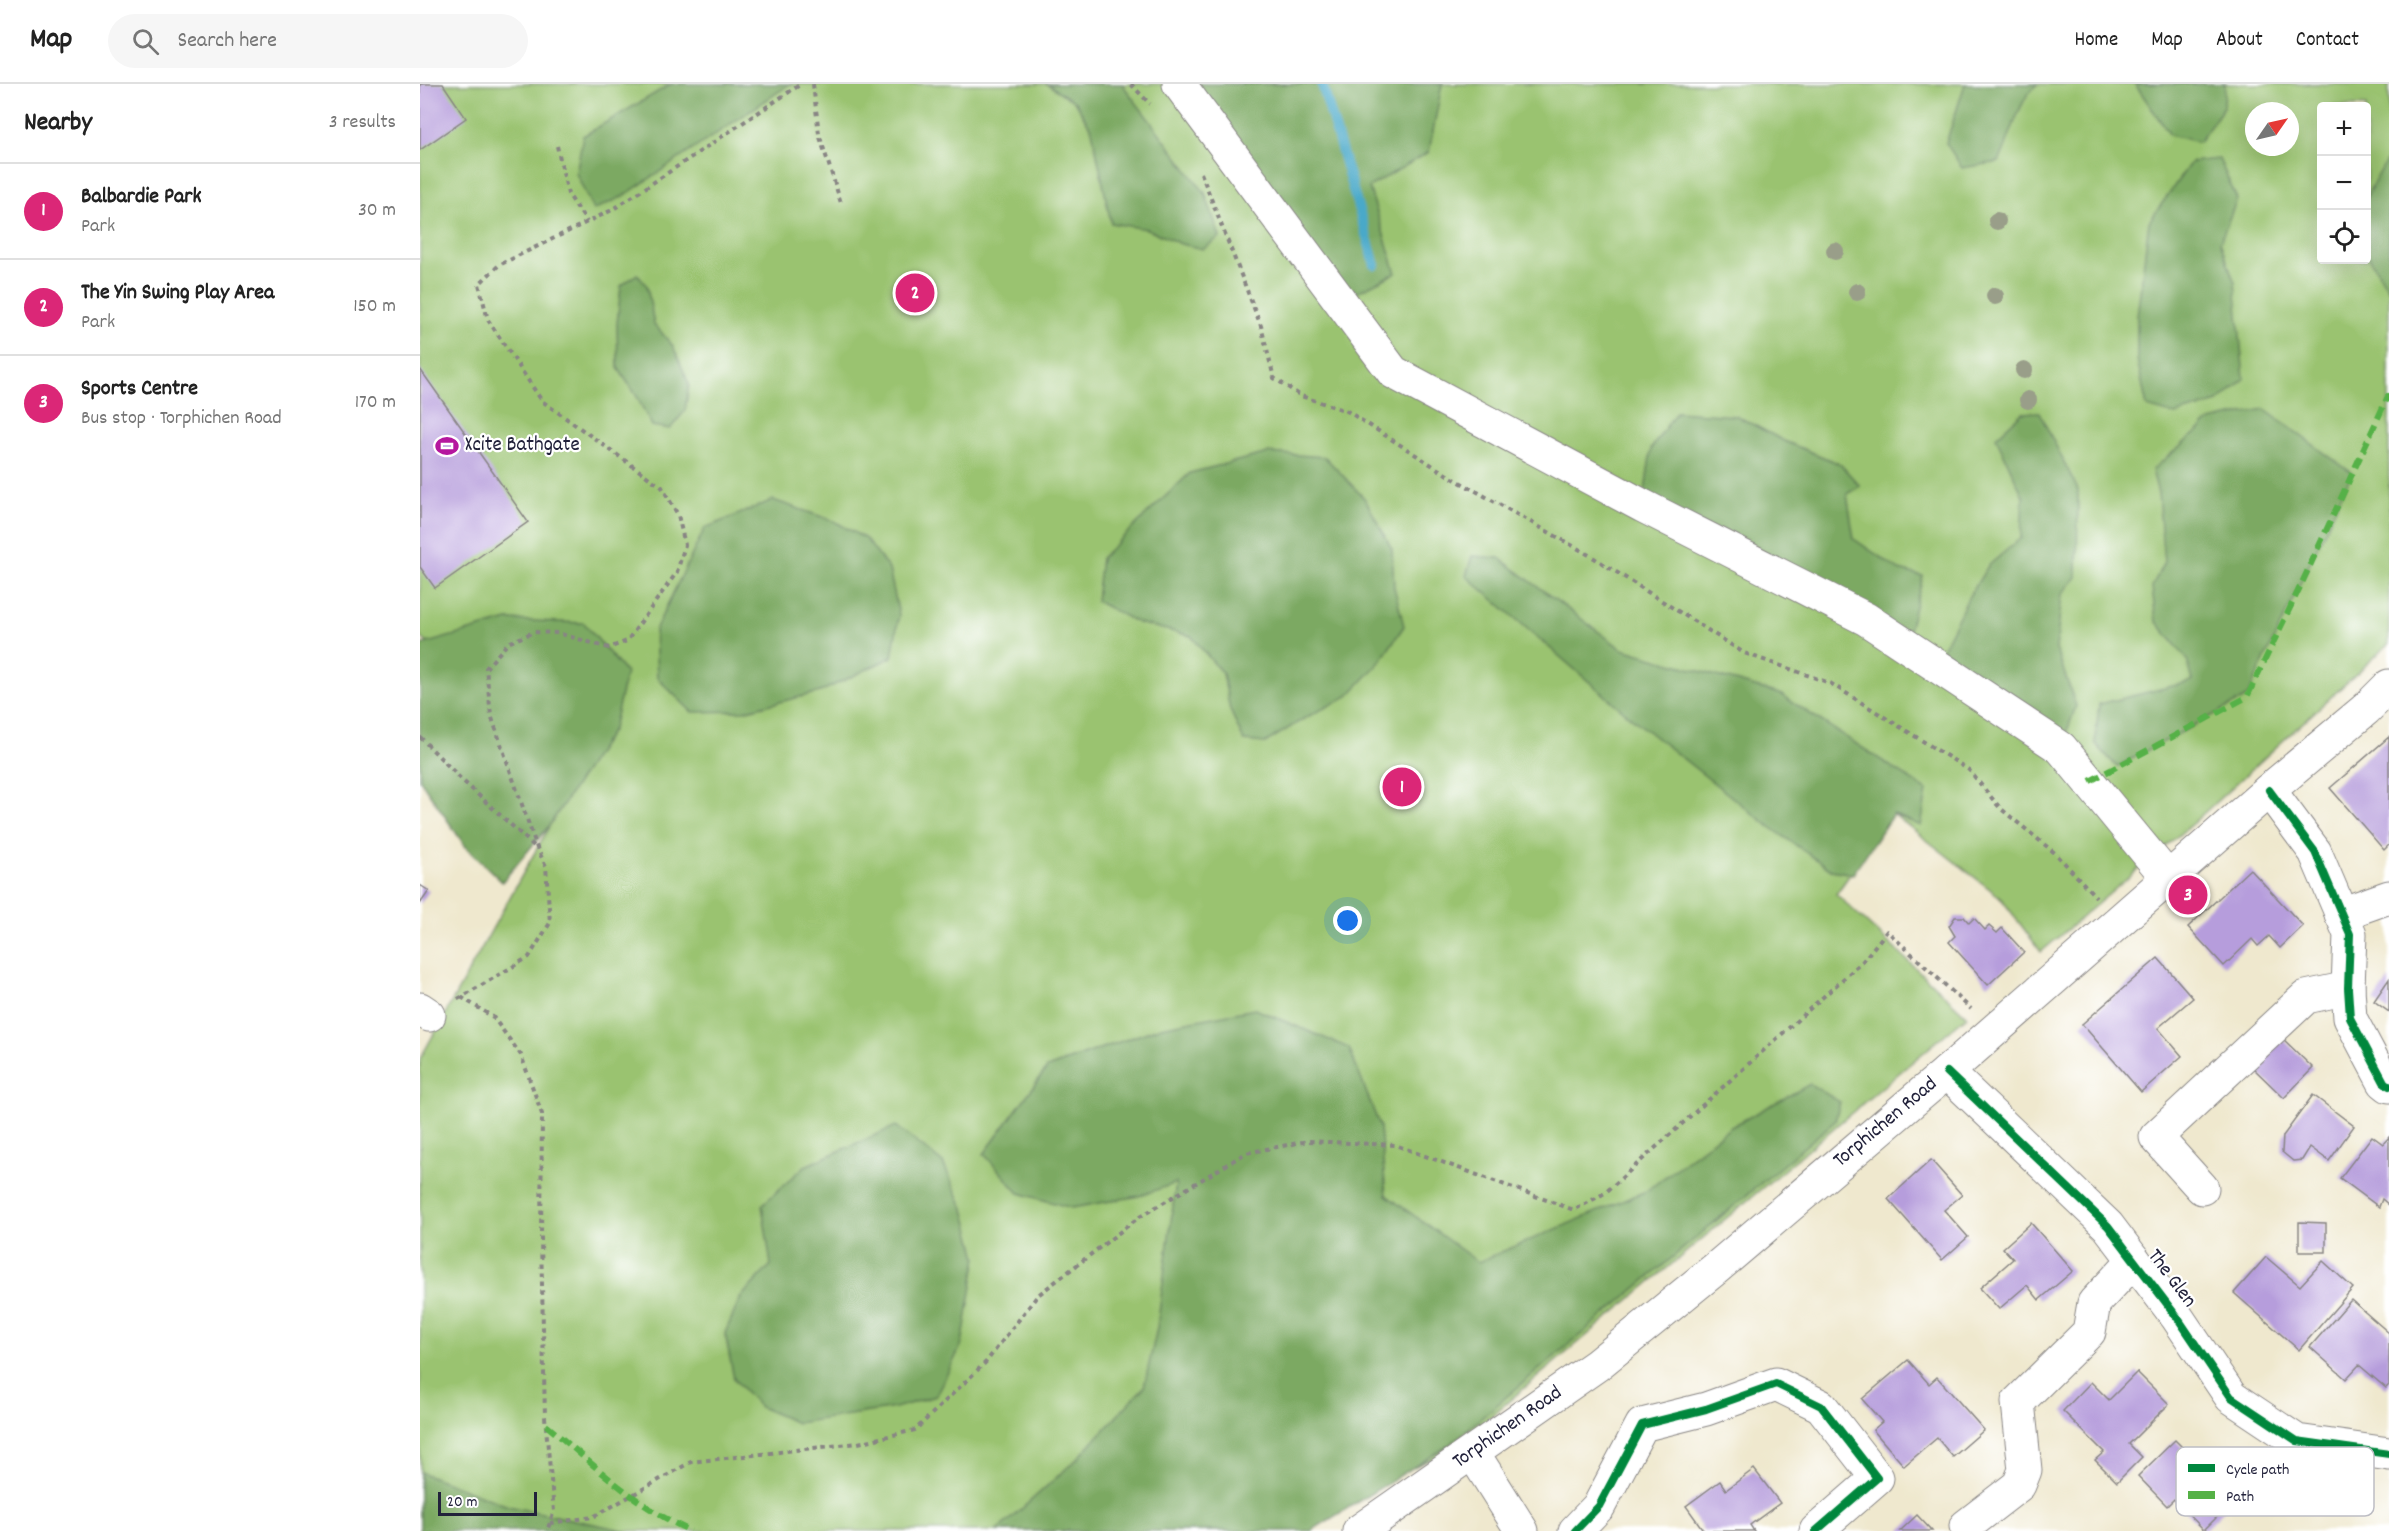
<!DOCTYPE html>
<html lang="en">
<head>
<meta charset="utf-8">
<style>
  :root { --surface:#fff; --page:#f6f6f6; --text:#222; --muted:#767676; --line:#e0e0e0; --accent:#db2777 }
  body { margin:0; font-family:Dekko,sans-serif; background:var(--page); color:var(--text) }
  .controls { position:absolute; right:18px; top:18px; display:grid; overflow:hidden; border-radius:6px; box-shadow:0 6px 24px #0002 }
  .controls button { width:54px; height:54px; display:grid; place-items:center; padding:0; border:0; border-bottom:2px solid var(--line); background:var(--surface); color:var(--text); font:30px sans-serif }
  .compass { position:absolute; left:1825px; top:18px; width:54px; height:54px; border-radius:50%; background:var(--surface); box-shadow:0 6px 24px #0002; rotate:56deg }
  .scale { position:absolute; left:18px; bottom:15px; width:99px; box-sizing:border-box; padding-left:6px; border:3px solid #22223b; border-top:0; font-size:16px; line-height:21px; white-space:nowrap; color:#22223b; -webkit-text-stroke:4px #fff; paint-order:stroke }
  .you { position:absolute; left:928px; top:837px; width:21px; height:21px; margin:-15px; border:4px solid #fff; border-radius:50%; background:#1a73e8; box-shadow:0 0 0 9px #1a73e833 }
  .badge { display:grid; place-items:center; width:39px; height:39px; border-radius:50%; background:var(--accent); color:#fff; font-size:20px; font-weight:700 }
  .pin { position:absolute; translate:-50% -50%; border:3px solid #fff; box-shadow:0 2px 6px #0006 }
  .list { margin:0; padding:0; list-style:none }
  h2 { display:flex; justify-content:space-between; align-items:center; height:78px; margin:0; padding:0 24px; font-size:26px }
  h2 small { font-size:20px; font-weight:400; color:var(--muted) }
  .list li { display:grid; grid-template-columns:39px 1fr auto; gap:18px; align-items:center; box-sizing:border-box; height:96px; padding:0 24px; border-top:2px solid var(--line) }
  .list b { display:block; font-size:22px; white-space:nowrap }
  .list p { margin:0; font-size:20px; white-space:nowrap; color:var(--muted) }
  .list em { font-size:20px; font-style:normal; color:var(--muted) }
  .icon { flex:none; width:33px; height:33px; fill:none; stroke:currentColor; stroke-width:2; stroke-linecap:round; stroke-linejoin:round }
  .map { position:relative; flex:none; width:1969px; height:1447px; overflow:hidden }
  header { display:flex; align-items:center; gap:36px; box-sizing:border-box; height:84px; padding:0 30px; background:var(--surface); border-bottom:2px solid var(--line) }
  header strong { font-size:28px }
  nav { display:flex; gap:33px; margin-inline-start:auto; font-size:21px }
  .search { width:420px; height:54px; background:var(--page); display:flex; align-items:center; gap:15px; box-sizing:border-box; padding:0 21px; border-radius:33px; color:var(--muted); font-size:22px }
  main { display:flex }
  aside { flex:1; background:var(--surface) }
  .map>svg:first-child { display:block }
  .green { fill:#9ac370; stroke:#5e7256; stroke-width:1.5; fill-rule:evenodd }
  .forest { fill:#7ba962; stroke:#4e664e; stroke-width:1.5 }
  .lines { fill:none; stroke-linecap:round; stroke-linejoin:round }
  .stream { stroke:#4aa9c9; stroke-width:10 }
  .building { fill:#b69ddc }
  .minor-casing { stroke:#888584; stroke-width:35 }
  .major-casing { stroke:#888584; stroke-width:35 }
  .path { stroke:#888584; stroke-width:4; stroke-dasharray:4.5 4.5; stroke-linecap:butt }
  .minor { stroke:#fff; stroke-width:33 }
  .major { stroke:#fff; stroke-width:33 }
  .quiet { stroke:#55b146; stroke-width:6; stroke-dasharray:12 6; stroke-linecap:butt }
  .cycleway-casing { stroke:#fff; stroke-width:11 }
  .cycleway { stroke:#00873e; stroke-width:8 }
  .tree { fill:#999e89 }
  .labels { text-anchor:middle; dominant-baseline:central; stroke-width:4.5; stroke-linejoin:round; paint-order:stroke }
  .poi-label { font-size:21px; fill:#22223b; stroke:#fff; text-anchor:start }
  .street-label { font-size:21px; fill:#22223b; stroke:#fff }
  .key { fill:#fff; stroke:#bdbdc4; stroke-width:1.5 }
  .key-label { font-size:16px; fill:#22223b }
</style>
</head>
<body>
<header>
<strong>Map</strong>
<div class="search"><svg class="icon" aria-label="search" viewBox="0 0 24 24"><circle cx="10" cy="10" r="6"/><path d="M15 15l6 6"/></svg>Search here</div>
<nav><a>Home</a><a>Map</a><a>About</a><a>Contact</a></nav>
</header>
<main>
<aside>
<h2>Nearby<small>3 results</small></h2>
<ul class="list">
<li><span class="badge">1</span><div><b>Balbardie Park</b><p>Park</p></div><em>30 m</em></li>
<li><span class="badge">2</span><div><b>The Yin Swing Play Area</b><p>Park</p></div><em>150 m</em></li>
<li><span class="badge">3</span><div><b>Sports Centre</b><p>Bus stop · Torphichen Road</p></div><em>170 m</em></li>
</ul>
</aside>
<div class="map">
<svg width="1969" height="1447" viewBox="0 0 1969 1447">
  <rect width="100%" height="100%" fill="#fff"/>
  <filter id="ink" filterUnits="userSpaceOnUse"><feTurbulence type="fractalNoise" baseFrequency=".0167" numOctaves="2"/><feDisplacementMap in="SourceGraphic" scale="12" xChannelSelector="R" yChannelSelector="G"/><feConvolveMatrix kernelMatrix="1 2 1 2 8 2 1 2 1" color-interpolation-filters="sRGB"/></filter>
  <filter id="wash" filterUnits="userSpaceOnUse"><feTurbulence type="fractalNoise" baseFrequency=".008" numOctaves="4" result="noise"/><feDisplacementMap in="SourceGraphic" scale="24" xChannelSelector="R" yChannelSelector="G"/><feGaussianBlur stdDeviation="1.35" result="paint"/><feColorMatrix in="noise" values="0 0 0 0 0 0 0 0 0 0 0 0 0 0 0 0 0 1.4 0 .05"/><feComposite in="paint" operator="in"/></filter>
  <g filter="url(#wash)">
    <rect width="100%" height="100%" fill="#efe8ce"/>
    <path class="green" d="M0 0H1969V560L1773 739 1621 868 1580 813 1473 730 1416 810 1547 932 1027 1369 839 1447H124L0 1407V975L166 676 0 553ZM1902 22H1946V176H1902ZM1834 27H1870V63H1834Z"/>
    <g class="forest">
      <polygon points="251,0 370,0 202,113 173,126 156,89 163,52"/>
      <polygon points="627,0 702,0 785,109 800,153 783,165 761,160 727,145 691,139 672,46 655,18"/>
      <polygon points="759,0 1022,0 1009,68 949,103 976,189 919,217"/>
      <path d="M1545 0H1618C1599 13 1590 56 1579 78L1542 84 1526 59Z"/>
      <polygon points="1715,0 1805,0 1804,23 1779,58 1750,51"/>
      <polygon points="1969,72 1969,206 1947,170 1946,121 1947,111"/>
      <polygon points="1799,75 1817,115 1800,158 1815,199 1824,295 1798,318 1755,331 1727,323 1717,275 1717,232 1729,138 1771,78"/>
      <polygon points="217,190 227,202 234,240 253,262 269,300 265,327 250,345 232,342 216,311 198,284 197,240 201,202"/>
      <polygon points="1844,325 1932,389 1827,613 1697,683 1675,659 1679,620 1773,597 1767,575 1736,537 1732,503 1744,478 1738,409 1732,386 1790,337"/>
      <polygon points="1256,328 1317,332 1364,357 1420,380 1440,402 1427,410 1434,455 1479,486 1503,492 1485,561 1223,422 1231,365"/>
      <polygon points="1619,328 1658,406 1657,493 1642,510 1636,565 1656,622 1641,664 1514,581 1549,512 1568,482 1601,454 1603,412 1576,353 1602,329"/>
      <polygon points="848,369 905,373 945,415 972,465 974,503 984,542 959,579 928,612 885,634 845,659 824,657 810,626 803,590 771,552 718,539 676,517 681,474 770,389"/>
      <polygon points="353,416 414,437 446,455 469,485 479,531 472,573 400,608 323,627 272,628 237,594 235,546 285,444"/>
      <polygon points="1052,472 1079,474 1202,565 1360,610 1507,706 1501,742 1473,730 1433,790 1411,786 1346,740 1209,632 1046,492"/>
      <polygon points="88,536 164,539 206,589 193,645 129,742 82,798 45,762 0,696 0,561"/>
      <polygon points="835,925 929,964 960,1043 966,1111 1058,1178 1226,1107 1311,1043 1390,1000 1420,1018 1415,1037 1028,1362 891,1447 577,1447 658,1374 724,1303 737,1244 756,1099 719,1112 652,1124 599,1109 564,1070 627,984 741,943"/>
      <polygon points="476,1042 523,1079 544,1125 557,1173 542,1260 516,1312 475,1324 377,1339 340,1323 314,1295 305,1249 321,1213 351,1181 342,1121 385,1082"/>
      <polygon points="0,1388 88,1422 207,1447 0,1447"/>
    </g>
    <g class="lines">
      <polyline class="stream" points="902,0 955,181"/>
    </g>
    <g id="blocks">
      <g class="building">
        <polygon points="0,0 23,0 46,34 0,66"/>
        <polygon points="0,285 108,438 15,504 0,483"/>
        <polygon points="1969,653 1969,761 1964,766 1910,704"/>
        <polygon points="1830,785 1883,842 1860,864 1849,852 1838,862 1832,855 1804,882 1768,843"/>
        <polygon points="0,801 9,807 0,820"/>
        <polygon points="1535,833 1544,833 1549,839 1554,834 1565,846 1569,842 1577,849 1582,844 1604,868 1568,901 1529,858 1535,852 1529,842"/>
        <polygon points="1738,874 1773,914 1738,944 1762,972 1721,1008 1662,940"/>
        <polygon points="1969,895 1969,928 1954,917"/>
        <polygon points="1860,952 1893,984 1864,1014 1831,982"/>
        <polygon points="1893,1011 1934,1042 1909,1077 1890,1063 1882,1076 1873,1077 1862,1068 1863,1052"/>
        <polygon points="1952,1052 1963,1060 1969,1053 1969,1121 1962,1115 1959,1123 1920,1094"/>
        <polygon points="1511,1076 1542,1111 1524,1126 1548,1153 1522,1176 1468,1115"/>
        <polygon points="1879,1138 1906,1139 1906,1168 1879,1168"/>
        <polygon points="1611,1139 1653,1187 1619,1216 1607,1201 1579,1225 1560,1204 1593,1175 1583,1164"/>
        <polygon points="1846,1173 1880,1202 1903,1177 1933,1204 1879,1266 1814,1209"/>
        <polygon points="1931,1216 1969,1249 1969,1301 1966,1304 1939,1281 1926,1295 1890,1263"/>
        <polygon points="1488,1276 1509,1300 1517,1293 1564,1346 1533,1373 1517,1354 1484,1382 1453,1346 1462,1338 1442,1315"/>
        <polygon points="1717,1288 1749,1320 1709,1360 1722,1373 1697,1398 1675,1376 1684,1368 1643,1327 1671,1298 1689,1316"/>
        <polygon points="1755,1356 1788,1389 1784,1398 1808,1422 1784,1446 1754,1415 1747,1422 1718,1392"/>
        <polygon points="1334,1385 1360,1419 1330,1441 1334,1447 1284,1447 1266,1422 1300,1397 1306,1406"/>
        <polygon points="1497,1431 1512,1447 1480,1447"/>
      </g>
    </g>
  </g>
  <g filter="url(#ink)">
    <use href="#blocks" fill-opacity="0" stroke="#888584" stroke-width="1.5"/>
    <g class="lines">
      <g class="minor-casing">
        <g id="minor">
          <polyline points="759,0 973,288 1223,422 1446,535 1641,664 1748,794"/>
          <polyline points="1849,706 1895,768 1930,850 1928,904 1930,934 1964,998 1969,1002"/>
          <polyline points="1921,830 1969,813"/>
          <polyline points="0,925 9,931"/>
          <polyline points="1527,988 1688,1142 1757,1233 1811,1313 1877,1357 1969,1370"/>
          <polyline points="1782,1104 1736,1053 1886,913 1928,904"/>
          <polyline points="1053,1369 1102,1447"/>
          <polyline points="1546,1442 1599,1401 1605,1386 1598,1318 1669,1248 1674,1219 1714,1176"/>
          <polyline points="1155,1447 1179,1422 1222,1341 1286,1325 1356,1300 1401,1322 1457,1394 1396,1447"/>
        </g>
      </g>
      <g class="major-casing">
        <polyline id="major" points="939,1447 1177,1281 1294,1186 1527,988 1849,706 1946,625 1969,602"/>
      </g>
      <g class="path">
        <polyline points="393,0 399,50 422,122"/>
        <polyline points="711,0 730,20"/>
        <polyline points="137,62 148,110 167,138"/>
        <polyline points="781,89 841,242 854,294 881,312 927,327 1029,392 1171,472 1324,569 1410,599 1549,686 1580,724 1636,770 1676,813"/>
        <polyline points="0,653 43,697 114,762"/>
        <polyline points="41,913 73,933 101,971 122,1030 121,1156 125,1333 134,1427 127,1447"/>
        <polyline points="38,915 109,873 130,839 126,782 117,764 71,631 66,584 88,559 114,548 138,549 189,564 207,557 257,488 265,461 258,431 242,403 122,317 68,236 59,200 79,181 192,126 381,0"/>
        <polyline points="130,1439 173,1433 271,1378 438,1359 495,1346 566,1278 618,1211 718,1134 826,1069 888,1057 975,1061 1154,1126 1185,1109 1442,878 1467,847 1551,925"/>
      </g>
      <use href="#minor" class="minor"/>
      <use href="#major" class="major"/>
      <g class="quiet">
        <polyline points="1670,697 1827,613 1881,501 1969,310"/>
        <path d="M126 1341C172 1379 216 1423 271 1447"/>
      </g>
      <g class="cycleway-casing">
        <g id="cycleway">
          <polyline points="1849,706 1895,768 1930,850 1928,904 1930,934 1964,998 1969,1002"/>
          <polyline points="1527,988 1688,1142 1757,1233 1811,1313 1877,1357 1969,1370"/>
          <polyline points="1155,1447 1179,1422 1222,1341 1286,1325 1356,1300 1401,1322 1457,1394 1396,1447"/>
        </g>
      </g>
      <use href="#cycleway" class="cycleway"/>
    </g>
    <g class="tree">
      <circle cx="1577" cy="137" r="9"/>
      <circle cx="1415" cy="167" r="9"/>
      <circle cx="1437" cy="208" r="9"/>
      <circle cx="1575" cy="212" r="9"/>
      <circle cx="1604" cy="286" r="9"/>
      <circle cx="1608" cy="316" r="9"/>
    </g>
  </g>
  <defs>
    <g id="stadium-bare" transform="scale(1.8)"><path d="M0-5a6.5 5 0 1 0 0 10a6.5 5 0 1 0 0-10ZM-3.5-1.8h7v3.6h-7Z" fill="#b5179e" stroke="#fff" stroke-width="2.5" paint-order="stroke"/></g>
  </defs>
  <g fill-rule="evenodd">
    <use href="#stadium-bare" x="27" y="362"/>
  </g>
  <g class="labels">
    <g class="poi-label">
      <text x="45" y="362">Xcite Bathgate</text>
    </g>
    <g class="street-label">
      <text transform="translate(1466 1039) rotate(-40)">Torphichen Road</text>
      <text transform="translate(1751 1195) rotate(53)">The Glen</text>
      <text transform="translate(1088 1344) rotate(-35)">Torphichen Road</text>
    </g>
  </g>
  <rect x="1756" y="1363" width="198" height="69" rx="9" class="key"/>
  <rect x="1768" y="1380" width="27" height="8" fill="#00873e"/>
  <rect x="1768" y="1407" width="27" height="8" fill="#55b146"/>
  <g class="key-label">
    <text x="1806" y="1390">Cycle path</text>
    <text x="1806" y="1417">Path</text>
  </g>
</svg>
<div class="controls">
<button>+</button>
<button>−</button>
<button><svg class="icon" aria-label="locate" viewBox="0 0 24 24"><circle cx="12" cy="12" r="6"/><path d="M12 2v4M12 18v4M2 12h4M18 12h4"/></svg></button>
</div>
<svg class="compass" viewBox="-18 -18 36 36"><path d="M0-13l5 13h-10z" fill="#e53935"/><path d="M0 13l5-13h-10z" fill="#767676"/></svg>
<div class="scale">20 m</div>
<div class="you"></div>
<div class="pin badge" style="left:982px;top:703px">1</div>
<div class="pin badge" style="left:495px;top:209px">2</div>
<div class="pin badge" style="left:1768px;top:811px">3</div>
</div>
</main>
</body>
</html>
